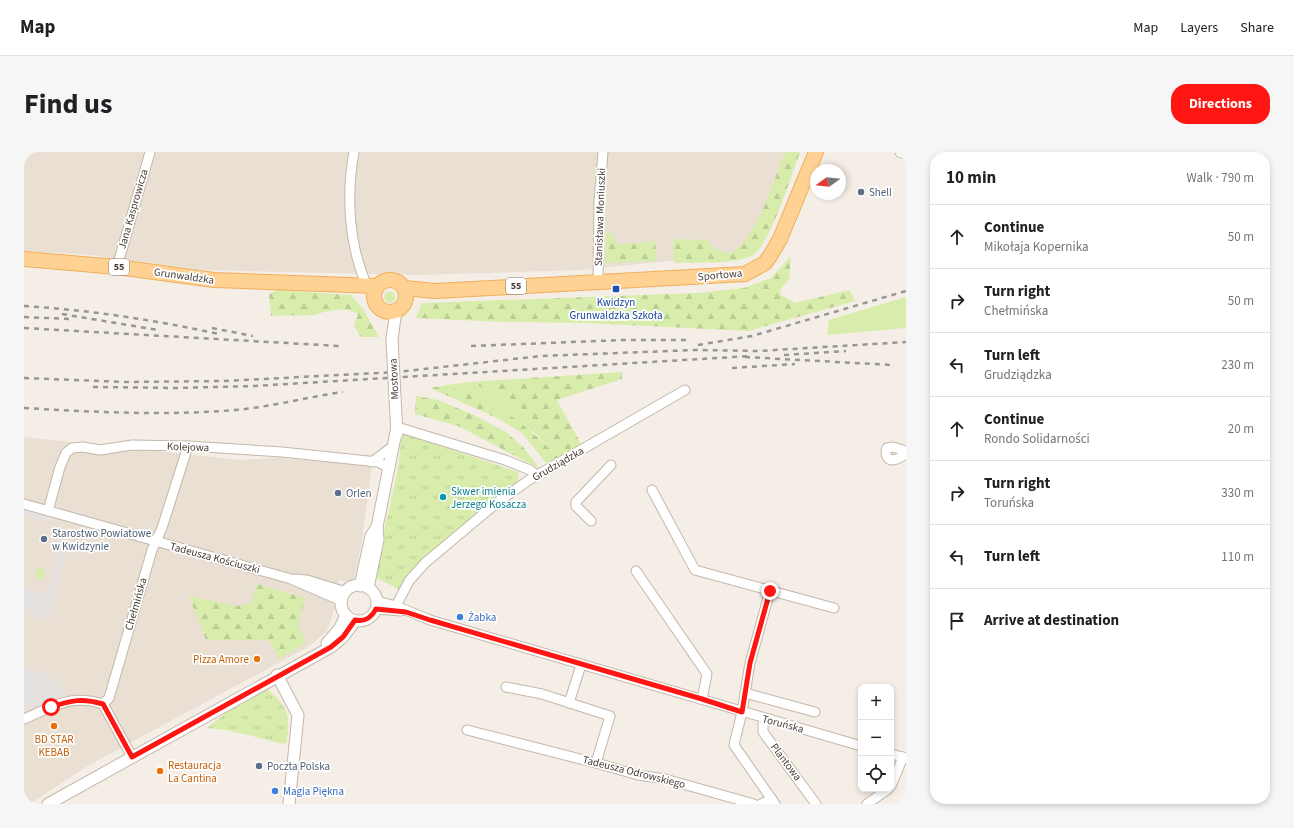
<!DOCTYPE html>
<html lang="en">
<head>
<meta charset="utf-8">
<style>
  :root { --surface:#fff; --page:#f6f6f6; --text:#202124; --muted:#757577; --line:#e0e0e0; --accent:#ff1612 }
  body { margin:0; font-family:"Source Sans 3",sans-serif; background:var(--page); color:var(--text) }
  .controls { position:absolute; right:12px; bottom:12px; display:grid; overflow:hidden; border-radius:8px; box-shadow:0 2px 6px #0003 }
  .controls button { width:36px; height:36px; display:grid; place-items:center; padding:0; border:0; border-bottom:1px solid var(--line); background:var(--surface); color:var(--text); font:20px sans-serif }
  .compass { position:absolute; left:786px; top:12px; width:36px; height:36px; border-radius:50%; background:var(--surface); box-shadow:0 2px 6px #0003; rotate:255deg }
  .stop { position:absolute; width:12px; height:12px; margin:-9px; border:3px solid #ff1612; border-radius:50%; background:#fff }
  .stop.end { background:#ff1612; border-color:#fff; box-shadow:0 1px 4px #0008 }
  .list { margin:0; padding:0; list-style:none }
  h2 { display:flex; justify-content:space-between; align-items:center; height:52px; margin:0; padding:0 16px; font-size:17px }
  h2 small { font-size:13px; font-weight:400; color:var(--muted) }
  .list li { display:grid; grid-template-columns:26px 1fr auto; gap:12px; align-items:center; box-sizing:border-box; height:64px; padding:0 16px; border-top:1px solid var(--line) }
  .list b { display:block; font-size:15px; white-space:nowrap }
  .list p { margin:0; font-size:13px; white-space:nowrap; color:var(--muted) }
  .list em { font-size:13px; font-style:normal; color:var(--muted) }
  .icon { flex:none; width:22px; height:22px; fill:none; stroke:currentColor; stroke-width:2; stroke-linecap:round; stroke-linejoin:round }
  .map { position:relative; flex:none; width:882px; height:652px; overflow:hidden; border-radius:16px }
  header { display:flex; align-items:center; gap:24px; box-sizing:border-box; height:56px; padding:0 20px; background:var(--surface); border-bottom:1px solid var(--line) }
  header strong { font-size:19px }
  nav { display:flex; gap:22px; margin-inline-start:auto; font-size:14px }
  .intro { display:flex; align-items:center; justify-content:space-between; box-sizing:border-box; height:96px; padding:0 24px }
  h1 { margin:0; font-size:28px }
  .button { padding:10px 18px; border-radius:16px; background:var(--accent); color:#fff; font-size:14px; font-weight:700 }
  main { display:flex; gap:24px; padding:0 24px }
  aside { flex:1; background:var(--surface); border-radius:16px; box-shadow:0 2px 6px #0003 }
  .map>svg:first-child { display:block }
  .residential { fill:#e9dfd3 }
  .grass { fill:#d8edab }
  .forest { fill:url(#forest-firs) }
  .park { fill:url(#park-tufts) }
  .parking { fill:#e5e1de }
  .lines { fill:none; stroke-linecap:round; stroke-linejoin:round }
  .minor-casing { stroke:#c4b7aa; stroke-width:11 }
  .tertiary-casing { stroke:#c4b7aa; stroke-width:13 }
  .primary-casing { stroke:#efae5a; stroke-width:16 }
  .minor { stroke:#fff; stroke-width:9 }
  .tertiary { stroke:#fff; stroke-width:11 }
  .primary { stroke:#ffd294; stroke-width:14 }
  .rail { stroke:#969696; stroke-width:2.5; stroke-dasharray:5 5; stroke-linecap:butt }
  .tertiary-bridge-casing { stroke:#c4b7aa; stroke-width:13; stroke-linecap:butt }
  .tertiary-bridge { stroke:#fff; stroke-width:11 }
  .route { stroke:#ff1612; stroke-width:5 }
  .service-dot { fill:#5c6f8a; stroke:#fff; stroke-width:1.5 }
  .transit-dot { fill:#1a4fb4; stroke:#fff; stroke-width:1.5 }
  .culture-dot { fill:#0f9aa8; stroke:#fff; stroke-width:1.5 }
  .shop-dot { fill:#3f7fe0; stroke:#fff; stroke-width:1.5 }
  .food-dot { fill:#e8710a; stroke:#fff; stroke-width:1.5 }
  .labels { text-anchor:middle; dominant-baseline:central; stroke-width:3.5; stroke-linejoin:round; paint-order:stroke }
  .shield { fill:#fff; stroke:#7f7871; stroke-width:1 }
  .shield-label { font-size:10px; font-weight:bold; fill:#483e34 }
  .service-label { font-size:11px; fill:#4e5e75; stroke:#fff; text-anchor:start }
  .street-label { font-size:11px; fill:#483e34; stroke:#fff }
  .transit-label { font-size:11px; fill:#164399; stroke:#fff }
  .culture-label { font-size:11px; fill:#0d838f; stroke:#fff; text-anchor:start }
  .shop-label { font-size:11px; fill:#366cbe; stroke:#fff; text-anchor:start }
  .food-label { font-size:11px; fill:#c56008; stroke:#fff; text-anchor:end }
</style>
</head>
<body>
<header>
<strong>Map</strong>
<nav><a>Map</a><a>Layers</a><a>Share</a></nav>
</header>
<div class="intro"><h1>Find us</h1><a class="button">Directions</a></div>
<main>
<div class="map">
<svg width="882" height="652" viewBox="0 0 882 652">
  <defs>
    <pattern id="forest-firs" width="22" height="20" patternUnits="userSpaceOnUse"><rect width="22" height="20" fill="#d8edab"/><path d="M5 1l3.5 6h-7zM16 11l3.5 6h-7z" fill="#bbcc94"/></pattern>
    <pattern id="park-tufts" width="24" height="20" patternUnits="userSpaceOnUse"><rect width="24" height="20" fill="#d8edab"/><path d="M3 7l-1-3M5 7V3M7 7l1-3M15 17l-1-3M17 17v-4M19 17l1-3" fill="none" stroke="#bbcc94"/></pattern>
  </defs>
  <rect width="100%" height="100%" fill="#f4eee6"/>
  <g class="residential">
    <polygon points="0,0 771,0 741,75 711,102 558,118 394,123 182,118 66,103 0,99"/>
    <polygon points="0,285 216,308 252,306 348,313 337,395 329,431 315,428 309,461 303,479 284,495 65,613 6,652 0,652"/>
  </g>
  <g class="grass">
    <polygon points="882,145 882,176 803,183 805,168"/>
    <polygon points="445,230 467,239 497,256 543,300 534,305 510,280 424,233"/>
    <polygon points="13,416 21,418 19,428 11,426"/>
  </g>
  <g class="forest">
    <path d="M761 0H776C768 21 746 93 729 103 711 113 671 110 650 111L649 87 683 88 691 97 707 102C734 84 749 30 761 0Z"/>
    <polygon points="589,81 592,93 631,89 633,109 581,111 582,82"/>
    <polygon points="767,104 765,127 756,138 757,143 771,151 826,138 831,149 724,179 563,171 480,170 392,166 398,151 674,141 720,136 747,126"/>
    <path d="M253 138 327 143 339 157 355 185H337L330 174 334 162C318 153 305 160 288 163 275 164 261 163 247 164L245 142Z"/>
    <circle cx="366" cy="145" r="5.5"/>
    <polygon points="598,220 598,227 533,248 557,292 543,300 497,256 467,239 445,230"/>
    <path d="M424 233C473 253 497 267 534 305L523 312 498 281 475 267 406 236Z"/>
    <polygon points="392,244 414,248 448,262 482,280 500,296 516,317 434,274 391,262"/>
    <polygon points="233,432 281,446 274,473 282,490 255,507 245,488 182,488 165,444 213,454 226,452"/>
  </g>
  <g class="park">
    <polygon points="378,281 494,320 494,331 462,354 401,406 376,438 353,426 350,423 374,317"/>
    <path d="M242 536C265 556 266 561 263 590L260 592 203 578 183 576 212 553Z"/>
  </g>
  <g class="parking">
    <polygon points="0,356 31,364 29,371 0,363"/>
    <polygon points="34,395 44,397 25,469 0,461 0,436 22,442"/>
    <polygon points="0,516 23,522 36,531 43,542 0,560"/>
  </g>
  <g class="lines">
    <g class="minor-casing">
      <g id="minor">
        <path d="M330 0C322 44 325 92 342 132"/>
        <polyline points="93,115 126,0"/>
        <polyline points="574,130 575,50 579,0"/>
        <polyline points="373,275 481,308 506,318 513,324"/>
        <path d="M882 299 869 295 863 296C861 301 862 306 867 308L873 307 882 302"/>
        <polyline points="348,310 368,295"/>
        <polyline points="628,338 671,418 810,456"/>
        <polyline points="0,352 267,427 318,449"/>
        <polyline points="24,359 36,315 42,301 48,296 59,295 76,298 108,293 164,294 258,300 354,310 366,316"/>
        <polyline points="567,369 552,354 552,350 587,313"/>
        <polyline points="612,419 683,522 678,547"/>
        <polyline points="271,427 283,428 322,440"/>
        <polyline points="746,439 726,511 718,560 710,593 751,652"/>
        <polyline points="353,449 372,454 406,468 837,594"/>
        <polyline points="372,454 385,429 401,411 475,349 505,328 661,238"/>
        <polyline points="352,457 377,459"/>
        <polyline points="482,535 518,542 586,564 572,611"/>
        <polyline points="721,541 791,560"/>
        <polyline points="545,551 557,513"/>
        <polyline points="79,552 85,546 128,398 138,376 164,294"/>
        <polyline points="79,552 108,605"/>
        <path d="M0 567C30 554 46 542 79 552"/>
        <polyline points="741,567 739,572 739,580 792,652"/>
        <polyline points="443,578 572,611 614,623 641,627 730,652"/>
        <polyline points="867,602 882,606"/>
        <polyline points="867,634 879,605"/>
        <polyline points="737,652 748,647"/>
        <polyline points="843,652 864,637"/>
      </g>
    </g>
    <g class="tertiary-casing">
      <g id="tertiary">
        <polyline points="877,0 882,1"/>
        <polyline points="368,187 372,159"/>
        <polyline points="371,245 373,282"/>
        <circle cx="335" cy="451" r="18"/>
        <polyline points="336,434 347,384 353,375"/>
        <polyline points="344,436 354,388 353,375 373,275"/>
        <polyline points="303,491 316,476 322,463"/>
        <polyline points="253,523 274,563 265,652"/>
        <polyline points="24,652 307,495 319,485 331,469"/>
      </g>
    </g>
    <g class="primary-casing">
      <g id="primary">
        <polyline points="0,107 93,115 190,128 353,134"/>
        <circle cx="366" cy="144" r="16"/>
        <polyline points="380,136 411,139 721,122 741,111 746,104 756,87 792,0"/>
      </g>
    </g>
    <use href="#minor" class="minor"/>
    <use href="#tertiary" class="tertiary"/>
    <use href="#primary" class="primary"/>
    <g class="rail">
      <path d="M0 154C66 158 130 168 195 182"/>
      <polyline points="38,162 134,178"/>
      <polyline points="0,165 45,167"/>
      <polyline points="0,176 315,194"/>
      <polyline points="188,176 229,184"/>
      <polyline points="674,193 728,184 882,139"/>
      <polyline points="447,194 599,188 662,188"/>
      <polyline points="760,203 822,199"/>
      <polyline points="721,205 868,213"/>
      <polyline points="708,216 771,212"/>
      <polyline points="0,226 101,230 200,229 373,220 517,204 671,198 735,199 882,190"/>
      <polyline points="69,235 153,236 230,234 726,204"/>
      <path d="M0 256C70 260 141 264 211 258 247 255 283 245 319 240"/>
    </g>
    <g class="tertiary-bridge-casing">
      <polyline id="tertiary-bridge" points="368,187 371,245"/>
    </g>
    <use href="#tertiary-bridge" class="tertiary-bridge"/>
  </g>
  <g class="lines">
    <path class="route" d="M27 555C48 548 58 546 79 552L108 605 307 495 319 485 331 468C341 470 347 466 352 457L382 460 406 468 678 547 718 560 726 511 746 439"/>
  </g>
  <g class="service-dot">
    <circle cx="837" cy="40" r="4"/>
    <circle cx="314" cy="341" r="4"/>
    <circle cx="20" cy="387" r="4"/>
    <circle cx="235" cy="614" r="4"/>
  </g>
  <rect class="transit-dot" x="588" y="133" width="8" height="8" rx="2"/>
  <circle class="culture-dot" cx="419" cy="345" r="4"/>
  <g class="shop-dot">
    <circle cx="436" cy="465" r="4"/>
    <circle cx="251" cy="639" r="4"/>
  </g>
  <g class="food-dot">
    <circle cx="233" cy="507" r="4"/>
    <circle cx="30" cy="574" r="4"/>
    <circle cx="136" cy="619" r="4"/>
  </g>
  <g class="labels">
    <g class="shield">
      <rect x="85" y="107" width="20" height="16" rx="3"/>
      <rect x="482" y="126" width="20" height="16" rx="3"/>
    </g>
    <g class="shield-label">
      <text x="95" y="115">55</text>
      <text x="492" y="134">55</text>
    </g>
    <g class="service-label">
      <text x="845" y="40">Shell</text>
      <text x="322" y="341">Orlen</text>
      <text x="28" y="381">Starostwo Powiatowe<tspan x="28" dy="13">w Kwidzynie</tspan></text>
      <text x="243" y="614">Poczta Polska</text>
    </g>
    <g class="street-label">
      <text transform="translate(109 57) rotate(-74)">Jana Kasprowicza</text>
      <text transform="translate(576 65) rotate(-88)">Stanisława Moniuszki</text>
      <text transform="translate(696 123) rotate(-5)">Sportowa</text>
      <text transform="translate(160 124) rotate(8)">Grunwaldzka</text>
      <text transform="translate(370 227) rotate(-93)">Mostowa</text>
      <text transform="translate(164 295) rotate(2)">Kolejowa</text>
      <text transform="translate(534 312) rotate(-30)">Grudziądzka</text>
      <text transform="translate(191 406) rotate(15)">Tadeusza Kościuszki</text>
      <text transform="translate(112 452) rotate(-74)">Chełmińska</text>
      <text transform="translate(759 572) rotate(15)">Toruńska</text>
      <text transform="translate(762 610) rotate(53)">Plantowa</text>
      <text transform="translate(610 620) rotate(14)">Tadeusza Odrowskiego</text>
    </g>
    <g class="transit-label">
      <text x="592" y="150">Kwidzyn<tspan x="592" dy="13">Grunwaldzka Szkoła</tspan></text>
    </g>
    <g class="culture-label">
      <text x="427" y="339">Skwer imienia<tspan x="427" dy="13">Jerzego Kosacza</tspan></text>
    </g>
    <g class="shop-label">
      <text x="444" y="465">Żabka</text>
      <text x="259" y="639">Magia Piękna</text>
    </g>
    <g class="food-label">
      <text x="225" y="507">Pizza Amore</text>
      <text x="30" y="587" text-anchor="middle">BD STAR<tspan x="30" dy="13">KEBAB</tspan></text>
      <text x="144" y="613" text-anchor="start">Restauracja<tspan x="144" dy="13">La Cantina</tspan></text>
    </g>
  </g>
</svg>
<div class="controls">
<button>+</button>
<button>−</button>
<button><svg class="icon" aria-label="locate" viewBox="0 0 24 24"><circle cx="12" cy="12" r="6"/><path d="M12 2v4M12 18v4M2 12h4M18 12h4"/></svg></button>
</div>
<svg class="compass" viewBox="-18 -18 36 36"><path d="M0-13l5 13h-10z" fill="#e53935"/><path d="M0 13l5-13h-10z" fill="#757577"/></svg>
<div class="stop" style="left:27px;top:555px"></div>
<div class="stop end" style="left:746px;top:439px"></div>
</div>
<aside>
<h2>10 min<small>Walk · 790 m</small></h2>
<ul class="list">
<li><svg class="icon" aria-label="ahead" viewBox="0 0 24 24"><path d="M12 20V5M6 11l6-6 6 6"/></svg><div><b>Continue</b><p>Mikołaja Kopernika</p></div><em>50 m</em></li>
<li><svg class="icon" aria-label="right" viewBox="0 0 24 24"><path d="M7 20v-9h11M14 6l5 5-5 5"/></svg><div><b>Turn right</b><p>Chełmińska</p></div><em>50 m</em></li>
<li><svg class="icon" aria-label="left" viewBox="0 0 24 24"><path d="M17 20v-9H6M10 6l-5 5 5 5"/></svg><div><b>Turn left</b><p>Grudziądzka</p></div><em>230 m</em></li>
<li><svg class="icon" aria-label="ahead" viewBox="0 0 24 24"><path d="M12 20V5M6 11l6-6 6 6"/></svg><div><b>Continue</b><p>Rondo Solidarności</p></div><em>20 m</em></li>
<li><svg class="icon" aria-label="right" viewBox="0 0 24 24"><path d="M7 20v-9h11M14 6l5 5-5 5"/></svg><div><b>Turn right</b><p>Toruńska</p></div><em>330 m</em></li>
<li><svg class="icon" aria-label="left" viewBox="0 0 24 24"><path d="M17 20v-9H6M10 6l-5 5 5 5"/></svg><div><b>Turn left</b></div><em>110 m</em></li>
<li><svg class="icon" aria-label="arrive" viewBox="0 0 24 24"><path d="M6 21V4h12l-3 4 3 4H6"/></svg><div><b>Arrive at destination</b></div></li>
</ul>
</aside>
</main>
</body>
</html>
